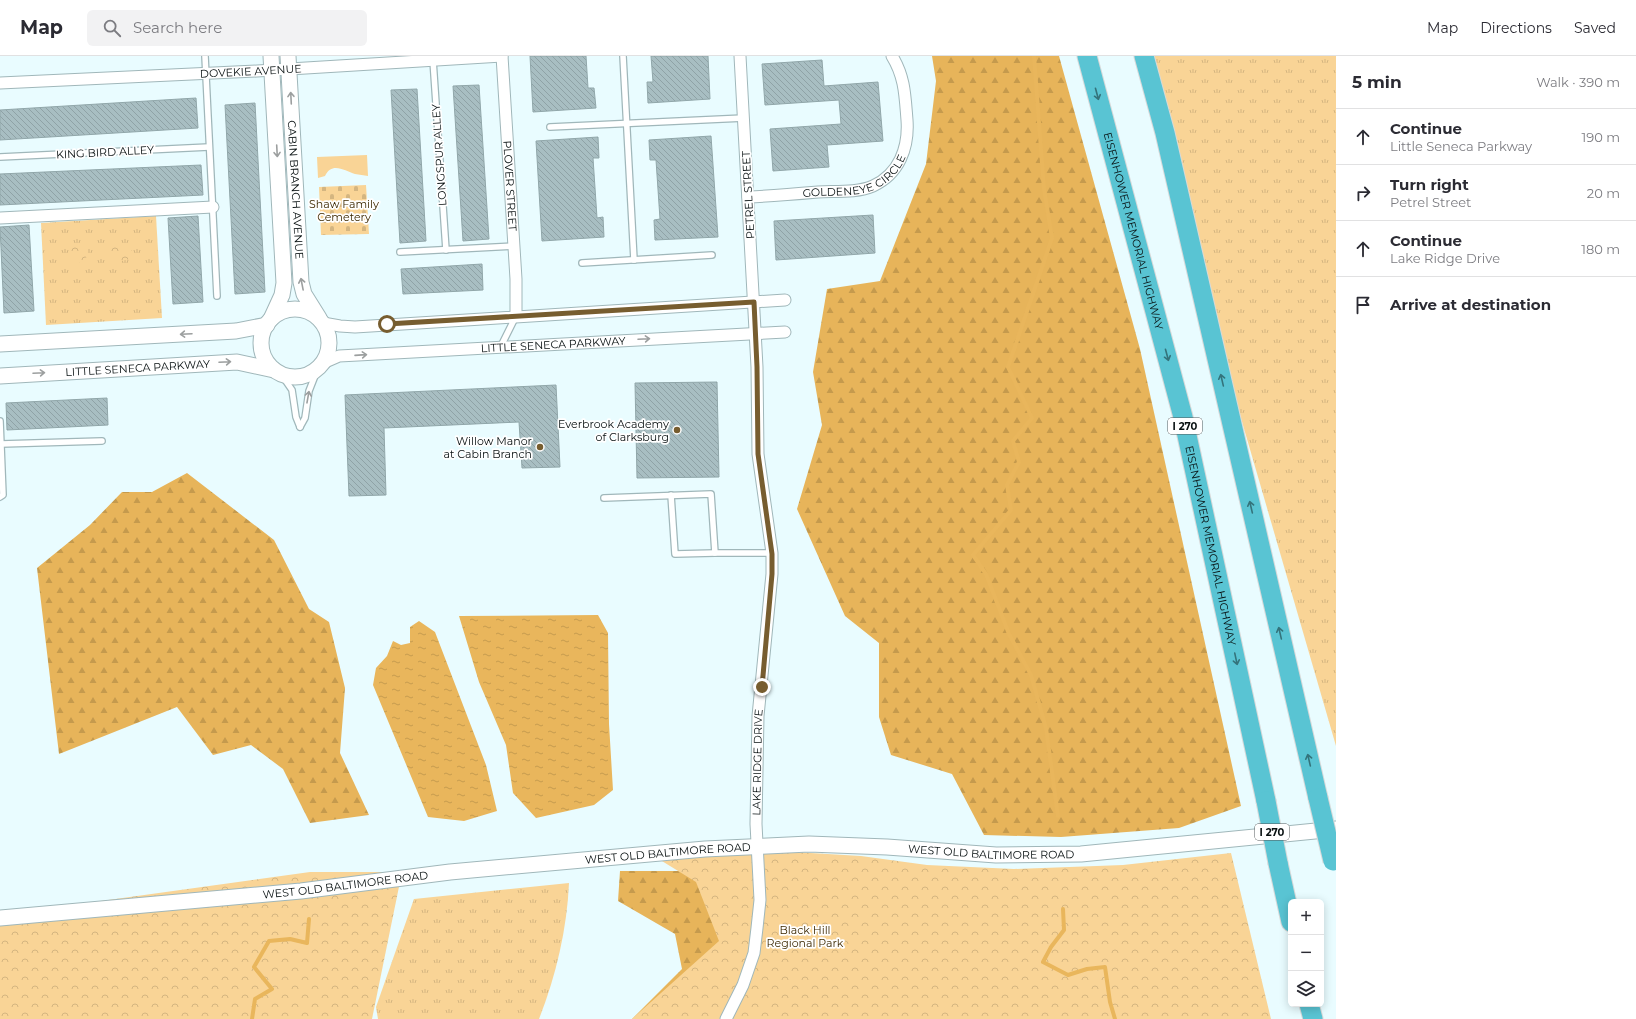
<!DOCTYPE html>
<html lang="en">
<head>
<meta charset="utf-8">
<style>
  :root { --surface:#fff; --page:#f2f2f3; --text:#2b2b33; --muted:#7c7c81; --line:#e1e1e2 }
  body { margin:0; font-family:Montserrat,sans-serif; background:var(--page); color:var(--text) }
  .controls { position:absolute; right:12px; bottom:12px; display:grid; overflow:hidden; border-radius:6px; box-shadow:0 2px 10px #0003 }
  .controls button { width:36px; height:36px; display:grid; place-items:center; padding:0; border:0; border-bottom:1px solid var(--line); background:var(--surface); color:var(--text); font:20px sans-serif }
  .stop { position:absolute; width:12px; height:12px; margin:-9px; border:3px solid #775d2f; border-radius:50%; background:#fff }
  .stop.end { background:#775d2f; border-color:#fff; box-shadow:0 1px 4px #0008 }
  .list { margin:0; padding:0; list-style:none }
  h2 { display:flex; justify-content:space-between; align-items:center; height:52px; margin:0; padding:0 16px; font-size:17px }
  h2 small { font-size:13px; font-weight:400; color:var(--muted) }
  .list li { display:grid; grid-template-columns:26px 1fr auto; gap:12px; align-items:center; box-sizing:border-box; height:56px; padding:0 16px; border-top:1px solid var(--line) }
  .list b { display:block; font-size:15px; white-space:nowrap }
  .list p { margin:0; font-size:13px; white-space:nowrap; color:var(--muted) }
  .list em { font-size:13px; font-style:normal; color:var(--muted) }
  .icon { flex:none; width:22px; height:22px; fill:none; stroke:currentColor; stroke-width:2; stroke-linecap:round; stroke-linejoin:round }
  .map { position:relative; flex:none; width:1336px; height:963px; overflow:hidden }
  header { display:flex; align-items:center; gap:24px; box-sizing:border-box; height:56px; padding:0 20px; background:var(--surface); border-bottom:1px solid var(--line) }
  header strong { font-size:19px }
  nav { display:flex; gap:22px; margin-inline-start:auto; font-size:14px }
  .search { width:280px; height:36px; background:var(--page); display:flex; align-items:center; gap:10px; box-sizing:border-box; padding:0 14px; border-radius:6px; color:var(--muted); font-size:15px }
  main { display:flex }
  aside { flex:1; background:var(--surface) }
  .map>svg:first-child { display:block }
  .grass { fill:url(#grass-tufts) }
  .forest { fill:url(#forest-firs) }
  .cemetery { fill:url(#cemetery-stones) }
  .park { fill:url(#park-crowns) }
  .garden { fill:#f9d496 }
  .water { fill:url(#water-ripples) }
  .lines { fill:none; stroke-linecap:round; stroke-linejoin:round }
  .stream { stroke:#e9b65c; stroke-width:4 }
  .building { fill:url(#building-back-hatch); stroke:#91a7aa }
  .lane-casing { stroke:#a0b7ba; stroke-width:8 }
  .street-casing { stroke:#a0b7ba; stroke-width:13 }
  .secondary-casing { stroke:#a0b7ba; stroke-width:17 }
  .highway-casing { stroke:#d7d9d9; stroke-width:21 }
  .lane { stroke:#fff; stroke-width:5.5 }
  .street { stroke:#fff; stroke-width:11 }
  .secondary { stroke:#fff; stroke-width:15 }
  .highway { stroke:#59c4d3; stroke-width:19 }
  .highway-bridge-casing { stroke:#d7d9d9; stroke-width:21; stroke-linecap:butt }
  .highway-bridge { stroke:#59c4d3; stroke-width:19 }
  .oneway { stroke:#34737b }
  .oneway2 { stroke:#9c9f9f }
  .route { stroke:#775d2f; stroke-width:5 }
  .poi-dot { fill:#775d2f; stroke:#fff; stroke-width:1.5 }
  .labels { text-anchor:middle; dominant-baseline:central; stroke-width:3.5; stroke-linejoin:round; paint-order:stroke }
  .shield { fill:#fff; stroke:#515758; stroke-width:1 }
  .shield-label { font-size:10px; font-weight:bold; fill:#070f10 }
  .street-label { font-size:11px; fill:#070f10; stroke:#fff }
  .park-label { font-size:11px; fill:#3d2900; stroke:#fff }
  .poi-label { font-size:11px; fill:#070f10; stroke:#fff; text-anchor:end }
</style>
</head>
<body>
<header>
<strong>Map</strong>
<div class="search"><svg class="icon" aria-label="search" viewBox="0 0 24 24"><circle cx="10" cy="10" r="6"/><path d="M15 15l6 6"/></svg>Search here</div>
<nav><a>Map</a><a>Directions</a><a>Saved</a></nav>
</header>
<main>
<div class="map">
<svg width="1336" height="963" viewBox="0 0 1336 963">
  <defs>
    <pattern id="grass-tufts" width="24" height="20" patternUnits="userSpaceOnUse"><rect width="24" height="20" fill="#f9d496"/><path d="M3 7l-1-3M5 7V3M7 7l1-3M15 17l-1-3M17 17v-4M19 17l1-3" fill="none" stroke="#d4b580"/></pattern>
    <pattern id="forest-firs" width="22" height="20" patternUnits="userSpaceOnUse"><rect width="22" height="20" fill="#e7b45a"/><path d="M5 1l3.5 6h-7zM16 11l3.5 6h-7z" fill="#c59a4d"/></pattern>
    <pattern id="cemetery-stones" width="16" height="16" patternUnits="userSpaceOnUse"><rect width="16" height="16" fill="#f9d496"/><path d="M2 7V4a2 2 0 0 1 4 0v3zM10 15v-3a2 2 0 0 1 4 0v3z" fill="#d4b580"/></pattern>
    <pattern id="park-crowns" width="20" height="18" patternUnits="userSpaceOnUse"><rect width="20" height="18" fill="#f9d496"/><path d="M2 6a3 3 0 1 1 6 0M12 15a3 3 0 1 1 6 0" fill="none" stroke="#d4b580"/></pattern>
    <pattern id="water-ripples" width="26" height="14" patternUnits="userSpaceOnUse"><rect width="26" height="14" fill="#e9b65c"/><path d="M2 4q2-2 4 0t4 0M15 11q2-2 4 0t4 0" fill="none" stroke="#c69b4f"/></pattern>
    <pattern id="building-back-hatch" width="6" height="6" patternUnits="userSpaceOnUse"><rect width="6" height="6" fill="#a8bec2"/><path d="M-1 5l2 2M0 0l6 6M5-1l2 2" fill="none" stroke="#8fa2a6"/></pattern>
  </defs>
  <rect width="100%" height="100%" fill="#e9fcff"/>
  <g class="grass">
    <polygon points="1136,0 1336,0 1336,690"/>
    <polygon points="156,160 162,262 46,269 41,167"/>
    <path d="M569 827C567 873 556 920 539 963H378L376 951 414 843Z"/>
  </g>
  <g class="forest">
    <polygon points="932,0 1059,0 1140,293 1241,750 1179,772 1061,781 984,779 952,718 891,699 879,661 879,587 845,560 797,453 822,369 813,316 827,233 880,225 926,108 936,25"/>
    <polygon points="187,417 274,484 309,553 329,566 345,632 340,697 369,759 310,767 283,713 251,689 213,699 177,651 59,698 37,512 90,469 122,436 152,436"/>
    <polygon points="620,815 737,815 713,963 632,963 682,913 675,878 618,845"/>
  </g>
  <polygon class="cemetery" points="366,129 369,178 321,179 319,131"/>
  <g class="park">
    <polygon points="113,187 123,188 131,192 133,198 130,203 121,205 111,202 108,192"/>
    <polygon points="79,188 86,192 89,199 77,209 71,205 69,196 71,193"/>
    <polygon points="794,796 861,800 927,809 1014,813 1123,809 1231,797 1271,963 632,963 719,885 696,826 657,802"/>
    <polygon points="310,816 402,816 372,963 0,963 0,859"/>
  </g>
  <path class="garden" d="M367 99 368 120C364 119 359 119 355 118 345 115 332 105 325 120L318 122 317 101Z"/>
  <g class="water">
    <polygon points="598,559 608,577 609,668 613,734 594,749 536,762 513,737 506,689 479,626 459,560"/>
    <polygon points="419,565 435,576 486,709 497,755 464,765 428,761 373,629 376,612 387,600 393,585 401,589 410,587 410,571"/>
  </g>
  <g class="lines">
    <g class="stream">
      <polyline points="1034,0 1044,133 1052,182 1008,311 1032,362 1013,385 1019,406 1007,429 1011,454 973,499 986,518 1009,578 1031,619 1046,672 1058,760"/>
      <polyline points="1063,853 1064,874 1051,891 1043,906 1068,919 1087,913 1105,911 1110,946 1115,963"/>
      <polyline points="252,963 255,943 272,933 254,911 269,885 290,883 307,887 309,863"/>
    </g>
  </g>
  <g class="building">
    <polygon points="530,0 586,0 588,32 594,32 596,52 533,56"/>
    <polygon points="651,0 708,0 710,43 648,47 647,26 653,26"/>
    <polygon points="822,4 824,30 878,26 883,85 827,89 829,111 773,115 770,73 841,68 839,44 765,49 762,8"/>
    <polygon points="479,29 489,183 463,185 453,30"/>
    <polygon points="417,33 426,185 400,187 391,34"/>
    <polygon points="196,42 198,72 0,84 0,54"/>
    <polygon points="255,47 265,236 235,238 225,49"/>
    <polygon points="711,80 718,181 655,184 654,164 660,163 656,104 650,104 649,84"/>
    <polygon points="598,81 599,102 593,102 597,162 603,161 604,181 542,185 536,85"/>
    <polygon points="201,109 203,139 0,149 0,118"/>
    <polygon points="873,159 875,197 776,204 774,165"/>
    <polygon points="198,160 203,246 173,248 168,162"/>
    <polygon points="29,169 34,255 4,257 0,171"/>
    <polygon points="482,208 483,234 403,238 401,213"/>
    <polygon points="717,326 719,421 637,422 635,327"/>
    <polygon points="556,329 560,411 522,412 519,366 384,372 386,439 349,440 345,339"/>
    <polygon points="107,342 108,369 7,374 6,347"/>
  </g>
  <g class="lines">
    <g class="lane-casing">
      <g id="lane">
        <polyline points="205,0 217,240"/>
        <polyline points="623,0 634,204"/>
        <polyline points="433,4 446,194"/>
        <polyline points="550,71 744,62"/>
        <polyline points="0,101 209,91"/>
        <polyline points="400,196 514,190"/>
        <polyline points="582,207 712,199"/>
        <polyline points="501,290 516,260"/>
        <polyline points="281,318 292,334 296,361 300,371"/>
        <polyline points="300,371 305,362 309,335 318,312"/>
        <polyline points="1,388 102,385"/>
        <polyline points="671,439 675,498 715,497"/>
        <polyline points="0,441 3,439 0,365"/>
        <polyline points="604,442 711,438 715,497 772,497"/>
      </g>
    </g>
    <g class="street-casing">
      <g id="street">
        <path id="s1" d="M502 0 516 223V260"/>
        <path id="s2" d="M0 27 257 15 502 0"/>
        <path id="s3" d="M748 141C771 140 795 138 818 136 835 135 857 137 873 130 899 118 909 92 907 64 905 40 905 21 892 0"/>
        <polyline points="0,162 213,151"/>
        <polyline points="323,267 340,270 355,271 785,244"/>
        <path id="s4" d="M323 307 339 300 358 299 785 276"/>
        <path id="s5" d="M726 963 743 929 754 897 757 872 760 844 756 768 758 660 772 518V497L758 398 757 311 740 0"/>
      </g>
    </g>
    <g class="secondary-casing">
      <g id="secondary">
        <polyline points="271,0 284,227 282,239 271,263"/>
        <path id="s6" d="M288 0 301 226 304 238 319 262"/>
        <circle cx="295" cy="287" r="34"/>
        <polyline points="0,288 236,275 267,269"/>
        <path id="s7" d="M0 320 237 306 274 314"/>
        <path id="s8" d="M0 862 301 835 450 816 705 793 809 788 887 791 996 799 1081 798 1336 773"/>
      </g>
    </g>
    <g class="highway-casing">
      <g id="highway">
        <path id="s9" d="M1087 0 1183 361 1266 745"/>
        <polyline points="1144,0 1165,77 1318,742"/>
        <polyline points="1278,807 1291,866"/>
        <polyline points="1309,948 1313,963"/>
      </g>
    </g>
    <use href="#lane" class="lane"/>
    <use href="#street" class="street"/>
    <use href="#secondary" class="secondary"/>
    <use href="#highway" class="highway"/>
    <g class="highway-bridge-casing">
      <g id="highway-bridge">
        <polyline points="1318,742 1333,805"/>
        <polyline points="1266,745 1278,807"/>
      </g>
    </g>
    <use href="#highway-bridge" class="highway-bridge"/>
  </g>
  <defs><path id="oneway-shaft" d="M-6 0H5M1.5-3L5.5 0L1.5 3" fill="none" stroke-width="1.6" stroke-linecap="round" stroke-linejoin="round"/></defs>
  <g class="oneway">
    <use href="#oneway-shaft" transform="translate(1097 38) rotate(75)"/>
    <use href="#oneway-shaft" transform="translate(1167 299) rotate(75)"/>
    <use href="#oneway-shaft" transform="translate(1222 324) rotate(-103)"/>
    <use href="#oneway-shaft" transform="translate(1251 451) rotate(-103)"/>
    <use href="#oneway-shaft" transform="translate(1280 577) rotate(-103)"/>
    <use href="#oneway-shaft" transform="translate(1236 603) rotate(78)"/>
    <use href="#oneway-shaft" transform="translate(1309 704) rotate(-103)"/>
  </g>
  <g class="oneway2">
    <use href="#oneway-shaft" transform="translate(291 42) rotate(-93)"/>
    <use href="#oneway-shaft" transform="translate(277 95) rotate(87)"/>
    <use href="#oneway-shaft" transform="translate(302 228) rotate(-101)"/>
    <use href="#oneway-shaft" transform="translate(186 278) rotate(177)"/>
    <use href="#oneway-shaft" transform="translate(644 283) rotate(-3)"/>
    <use href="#oneway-shaft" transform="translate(361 299) rotate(-4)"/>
    <use href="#oneway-shaft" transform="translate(225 306) rotate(-3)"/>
    <use href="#oneway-shaft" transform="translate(39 317) rotate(-3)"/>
    <use href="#oneway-shaft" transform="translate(308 341) rotate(-80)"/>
  </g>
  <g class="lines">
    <polyline class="route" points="387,268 754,246 757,311 758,398 772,498 772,518 762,631"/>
  </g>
  <g class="poi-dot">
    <circle cx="677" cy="374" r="4"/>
    <circle cx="540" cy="391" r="4"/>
  </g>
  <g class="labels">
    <g class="shield">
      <rect x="1168" y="362" width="34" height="16" rx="3"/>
      <rect x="1255" y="768" width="34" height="16" rx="3"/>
    </g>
    <g class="shield-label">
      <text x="1185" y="370">I 270</text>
      <text x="1272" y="776">I 270</text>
    </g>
    <g class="street-label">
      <text stroke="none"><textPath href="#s2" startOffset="251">DOVEKIE AVENUE</textPath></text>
      <text transform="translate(105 96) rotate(-3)">KING BIRD ALLEY</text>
      <text transform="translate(439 99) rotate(-94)">LONGSPUR ALLEY</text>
      <text stroke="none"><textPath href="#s3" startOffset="112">GOLDENEYE CIRCLE</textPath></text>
      <text stroke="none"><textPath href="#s1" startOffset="130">PLOVER STREET</textPath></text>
      <text stroke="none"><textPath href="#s6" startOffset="134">CABIN BRANCH AVENUE</textPath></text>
      <text transform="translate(748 139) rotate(-93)">PETREL STREET</text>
      <text stroke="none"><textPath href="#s9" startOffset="181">EISENHOWER MEMORIAL HIGHWAY</textPath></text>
      <text stroke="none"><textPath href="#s4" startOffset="232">LITTLE SENECA PARKWAY</textPath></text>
      <text stroke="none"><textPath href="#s7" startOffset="138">LITTLE SENECA PARKWAY</textPath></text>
      <text stroke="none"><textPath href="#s9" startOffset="505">EISENHOWER MEMORIAL HIGHWAY</textPath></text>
      <text stroke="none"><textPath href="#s5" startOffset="263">LAKE RIDGE DRIVE</textPath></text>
      <text stroke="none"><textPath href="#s8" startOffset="995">WEST OLD BALTIMORE ROAD</textPath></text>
      <text stroke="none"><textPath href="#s8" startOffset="671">WEST OLD BALTIMORE ROAD</textPath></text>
      <text stroke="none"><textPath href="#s8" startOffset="347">WEST OLD BALTIMORE ROAD</textPath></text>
    </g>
    <g class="park-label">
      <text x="344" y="148">Shaw Family<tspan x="344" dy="13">Cemetery</tspan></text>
      <text x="805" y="874">Black Hill<tspan x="805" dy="13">Regional Park</tspan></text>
    </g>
    <g class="poi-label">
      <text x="669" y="368">Everbrook Academy<tspan x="669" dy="13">of Clarksburg</tspan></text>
      <text x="532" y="385">Willow Manor<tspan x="532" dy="13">at Cabin Branch</tspan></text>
    </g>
  </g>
</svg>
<div class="controls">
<button>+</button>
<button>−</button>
<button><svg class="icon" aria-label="layers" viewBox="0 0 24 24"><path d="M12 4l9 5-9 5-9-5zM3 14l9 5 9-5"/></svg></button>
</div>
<div class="stop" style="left:387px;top:268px"></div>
<div class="stop end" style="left:762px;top:631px"></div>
</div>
<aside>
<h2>5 min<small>Walk · 390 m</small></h2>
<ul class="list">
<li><svg class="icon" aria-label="ahead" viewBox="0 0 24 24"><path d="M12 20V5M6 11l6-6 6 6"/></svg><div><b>Continue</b><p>Little Seneca Parkway</p></div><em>190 m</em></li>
<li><svg class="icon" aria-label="right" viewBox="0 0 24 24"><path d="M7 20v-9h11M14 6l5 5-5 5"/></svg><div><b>Turn right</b><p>Petrel Street</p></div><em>20 m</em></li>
<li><svg class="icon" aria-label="ahead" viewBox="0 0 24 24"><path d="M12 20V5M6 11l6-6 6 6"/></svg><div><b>Continue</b><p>Lake Ridge Drive</p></div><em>180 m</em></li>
<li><svg class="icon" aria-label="arrive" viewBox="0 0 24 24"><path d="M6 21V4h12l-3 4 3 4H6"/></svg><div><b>Arrive at destination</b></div></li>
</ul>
</aside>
</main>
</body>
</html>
